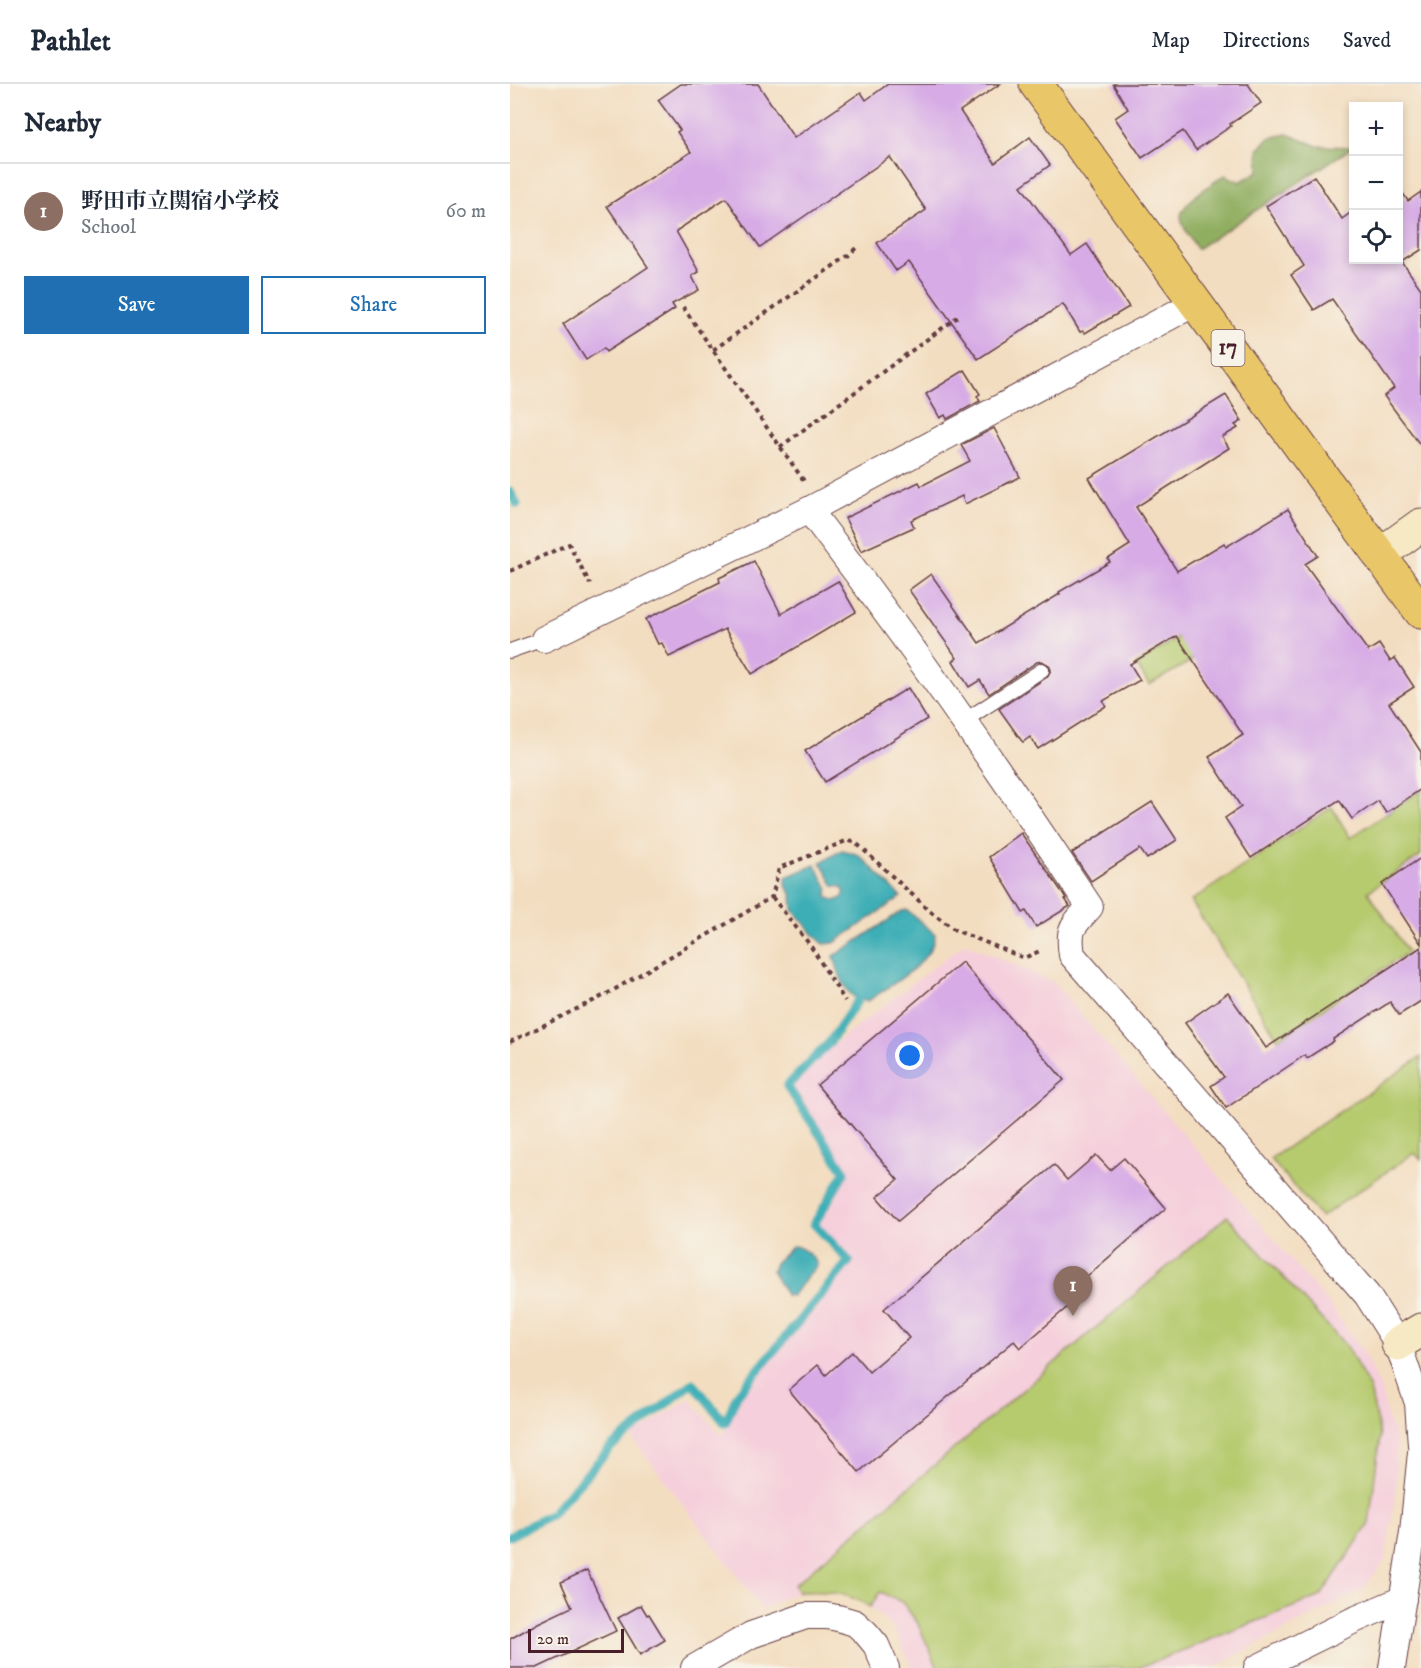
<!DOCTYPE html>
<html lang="en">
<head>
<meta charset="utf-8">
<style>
  :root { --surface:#fff; --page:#f2f2f3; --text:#1f2937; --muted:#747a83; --line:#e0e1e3; --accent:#1f6fb2 }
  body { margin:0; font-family:"IM FELL DW Pica","Noto Serif JP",serif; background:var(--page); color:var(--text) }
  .controls { position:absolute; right:18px; top:18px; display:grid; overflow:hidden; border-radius:0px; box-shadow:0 3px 9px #0003 }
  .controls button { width:54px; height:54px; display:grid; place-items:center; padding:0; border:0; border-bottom:2px solid var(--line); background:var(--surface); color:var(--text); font:30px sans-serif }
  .scale { position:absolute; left:18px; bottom:15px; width:96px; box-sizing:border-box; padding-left:6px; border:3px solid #4a1f2b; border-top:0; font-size:16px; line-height:21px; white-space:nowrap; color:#4a1f2b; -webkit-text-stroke:4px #f7f3e8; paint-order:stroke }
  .you { position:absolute; left:400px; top:972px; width:21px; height:21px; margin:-15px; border:4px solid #fff; border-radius:50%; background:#1a73e8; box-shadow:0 0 0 9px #1a73e833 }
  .badge { display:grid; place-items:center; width:39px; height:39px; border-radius:50%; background:var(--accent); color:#fff; font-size:20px; font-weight:700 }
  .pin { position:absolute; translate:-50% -50px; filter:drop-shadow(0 2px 3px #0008) }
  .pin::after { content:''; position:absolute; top:32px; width:21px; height:18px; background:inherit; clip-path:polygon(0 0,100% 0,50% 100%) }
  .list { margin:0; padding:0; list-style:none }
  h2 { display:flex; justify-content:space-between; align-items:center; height:78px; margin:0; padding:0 24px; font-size:26px }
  h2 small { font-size:20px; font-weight:400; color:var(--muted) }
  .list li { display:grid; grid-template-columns:39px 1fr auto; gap:18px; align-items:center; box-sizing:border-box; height:96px; padding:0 24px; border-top:2px solid var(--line) }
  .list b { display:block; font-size:22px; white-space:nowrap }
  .list p { margin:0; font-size:20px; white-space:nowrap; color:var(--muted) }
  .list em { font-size:20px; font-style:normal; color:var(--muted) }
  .actions { display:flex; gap:12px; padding:18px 24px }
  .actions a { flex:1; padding:14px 0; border:2px solid var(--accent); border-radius:0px; text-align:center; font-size:21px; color:var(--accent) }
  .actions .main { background:var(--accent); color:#fff }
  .icon { flex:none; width:33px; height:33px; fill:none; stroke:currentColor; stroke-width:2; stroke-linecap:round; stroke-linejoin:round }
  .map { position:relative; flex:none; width:911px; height:1584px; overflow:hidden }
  header { display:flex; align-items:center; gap:36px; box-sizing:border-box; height:84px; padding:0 30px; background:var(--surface); border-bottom:2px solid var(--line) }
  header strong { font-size:28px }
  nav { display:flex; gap:33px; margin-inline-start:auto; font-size:21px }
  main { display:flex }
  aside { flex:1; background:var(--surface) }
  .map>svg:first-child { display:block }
  .built { fill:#f5cfdb }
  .green { fill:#b6ca6e; stroke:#80744c; stroke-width:1.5 }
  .forest { fill:#90ae61; stroke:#6d6646; stroke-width:1.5 }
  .water { fill:#3daeb6; stroke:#446670; stroke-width:1.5 }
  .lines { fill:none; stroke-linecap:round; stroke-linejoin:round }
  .stream { stroke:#3daeb6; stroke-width:9 }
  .building { fill:#d7ace6 }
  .lane-casing { stroke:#633c41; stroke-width:16 }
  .street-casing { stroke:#633c41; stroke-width:28 }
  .secondary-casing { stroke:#633c41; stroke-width:35 }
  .primary-casing { stroke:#633c41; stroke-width:35 }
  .path { stroke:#633c41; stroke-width:4; stroke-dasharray:4.5 4.5; stroke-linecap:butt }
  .lane { stroke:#fff; stroke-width:14 }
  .street { stroke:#fff; stroke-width:26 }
  .secondary { stroke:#f6e9c3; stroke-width:33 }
  .primary { stroke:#e9c769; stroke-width:33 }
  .labels { text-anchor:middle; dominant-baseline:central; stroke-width:4.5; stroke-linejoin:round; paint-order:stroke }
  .shield { fill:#f7f3e8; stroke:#7e5f64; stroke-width:1.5 }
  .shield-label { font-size:21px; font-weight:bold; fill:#4a1f2b }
</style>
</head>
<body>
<header>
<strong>Pathlet</strong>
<nav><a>Map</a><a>Directions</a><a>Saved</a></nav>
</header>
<main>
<aside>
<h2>Nearby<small></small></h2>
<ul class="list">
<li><span class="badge" style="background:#8d6e63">1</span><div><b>野田市立関宿小学校</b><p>School</p></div><em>60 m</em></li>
</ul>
<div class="actions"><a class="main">Save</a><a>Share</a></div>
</aside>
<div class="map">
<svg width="911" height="1584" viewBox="0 0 911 1584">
  <rect width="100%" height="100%" fill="#f7f3e8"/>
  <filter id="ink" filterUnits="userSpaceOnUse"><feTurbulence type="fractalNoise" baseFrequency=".0167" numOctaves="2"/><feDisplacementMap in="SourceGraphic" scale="12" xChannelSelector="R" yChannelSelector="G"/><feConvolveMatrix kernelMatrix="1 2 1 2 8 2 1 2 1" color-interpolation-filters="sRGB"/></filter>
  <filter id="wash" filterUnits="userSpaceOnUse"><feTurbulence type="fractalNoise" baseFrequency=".008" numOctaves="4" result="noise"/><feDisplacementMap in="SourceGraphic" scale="24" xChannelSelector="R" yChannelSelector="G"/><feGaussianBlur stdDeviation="1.35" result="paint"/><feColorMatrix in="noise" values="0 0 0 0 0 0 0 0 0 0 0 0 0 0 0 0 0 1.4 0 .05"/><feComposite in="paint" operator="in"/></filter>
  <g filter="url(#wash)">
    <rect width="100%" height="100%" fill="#f3ddc0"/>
    <polygon class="built" points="455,859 543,898 818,1219 853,1267 870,1302 880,1343 883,1344 886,1363 886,1408 875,1476 854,1505 702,1584 403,1584 383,1543 368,1529 351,1517 323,1507 289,1508 270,1515 253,1526 121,1352 180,1315 212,1352 230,1313 344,1178 307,1139 338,1089 282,1002 318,965"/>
    <g class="green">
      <polygon points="762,531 639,601 626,580 667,555 663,546"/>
      <polygon points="911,706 911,771 858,808 898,868 768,955 681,817 822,723 840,754"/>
      <polygon points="911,973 911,1075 904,1069 811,1133 760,1075"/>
      <path d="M717 1132 838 1264 860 1305 870 1352 859 1440 811 1512 628 1584H428L407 1538 392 1518 370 1508 360 1523C336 1508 316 1506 288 1508L284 1501Z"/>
    </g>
    <path class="forest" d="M777 50 807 62 843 63 687 165C682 156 672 144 671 134 670 119 703 99 715 91L730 98 749 87 748 66 759 54Z"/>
    <g class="water">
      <path d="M332 766 349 771 391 813 324 859 314 860 305 852 283 826 282 811 276 802V793L305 781 318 804 317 813 325 817C332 815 338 811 332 803L324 802 311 778Z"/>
      <path d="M397 826 425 850C424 878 379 902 358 917 336 917 329 891 324 872L392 827Z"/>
      <path d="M283 1162C291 1162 305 1173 307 1181L282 1212 276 1211 262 1187 265 1179Z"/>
    </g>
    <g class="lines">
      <g class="stream">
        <polyline points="0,408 7,420"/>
        <polyline points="0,1452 41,1430 102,1362 183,1299 215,1339 227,1311 339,1177 304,1140 335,1088 277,1002 319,959 348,916"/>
      </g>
    </g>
    <g id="blocks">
      <g class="building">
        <polygon points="171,0 248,0 284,54 351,8 356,16 378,0 490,0 450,27 485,79 520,53 540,81 511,102 561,171 577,160 619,223 575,249 573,247 570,248 553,220 468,275 399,178 386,187 367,159 416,126 380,73 250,163 216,114 166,147 189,188 182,192 189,206 162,220 165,225 139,242 138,241 96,268 94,264 76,276 53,240 138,183 97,122 181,68 167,48 170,46 148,16"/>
        <polygon points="603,0 738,0 751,19 720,40 721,42 686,66 673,47 632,74 605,34 618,25"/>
        <polygon points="804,92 832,135 843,127 843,176 888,176 888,102 898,117 911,108 911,166 892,178 911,205 911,362 874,312 884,304 822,215 804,226 781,191 794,182 756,122"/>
        <polygon points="455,286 470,310 467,312 470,317 437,335 435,331 430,334 416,310"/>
        <polygon points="716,311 732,337 725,341 728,344 712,353 719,364 626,423 667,487 714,459 716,463 778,425 808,472 795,480 858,567 869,560 880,577 885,574 904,603 879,619 911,668 911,705 876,729 868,717 842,735 829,716 741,774 715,734 731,723 699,673 733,651 667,552 620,580 630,596 593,617 596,622 528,665 520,653 513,658 511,656 489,625 537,593 541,586 539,581 532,577 527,578 479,610 470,596 459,603 443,577 447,574 399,506 421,490 469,559 550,510 549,508 600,478 598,475 620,461 579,394"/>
        <polygon points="484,344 510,393 455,420 452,412 401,436 404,443 351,467 335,434 409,398 411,402 460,377 451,361"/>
        <polygon points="244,477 271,530 328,497 346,528 242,590 215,545 159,573 152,559 148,560 136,535 210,498 209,494"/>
        <polygon points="398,604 417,635 315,698 295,667"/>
        <polygon points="642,718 667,756 637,775 630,765 581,797 562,769"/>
        <polygon points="511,749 556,814 555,815 560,822 526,843 516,827 513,829 479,773"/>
        <polygon points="911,774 911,860 872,800"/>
        <polygon points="911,863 911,917 889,931 880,918 823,955 824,957 797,974 795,971 716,1024 701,1002 714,993 675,939 718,909 756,964"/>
        <polygon points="452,878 554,996 388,1137 367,1113 388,1096 307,1001"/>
        <polygon points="586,1071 600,1086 614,1074 656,1124 568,1200 575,1208 510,1264 504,1257 349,1388 279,1306 308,1281 316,1291 342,1268 359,1288 399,1254 374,1225 544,1081 557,1096"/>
        <polygon points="77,1486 106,1547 27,1584 0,1584 0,1555 28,1539 62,1523 51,1498"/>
        <polygon points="131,1521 137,1531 139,1530 155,1556 130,1571 108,1534"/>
      </g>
    </g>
  </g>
  <g filter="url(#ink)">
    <use href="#blocks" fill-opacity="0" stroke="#633c41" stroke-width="1.5"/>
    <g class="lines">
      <g class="lane-casing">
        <g id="lane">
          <polyline points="0,567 34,555"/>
          <polyline points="454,637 532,586"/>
        </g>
      </g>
      <g class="street-casing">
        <g id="street">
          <path d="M299 426C398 555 491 688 580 823 562 843 558 844 562 871L857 1211 888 1260 908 1319 911 1361"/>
          <polyline points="34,555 299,426 685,219"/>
          <polyline points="184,1584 241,1551 296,1532 316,1532 328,1534 345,1539 356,1549 366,1561 376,1584"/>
          <polyline points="747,1584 844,1536 893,1515"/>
          <polyline points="882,1584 903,1448 911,1368"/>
        </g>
      </g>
      <g class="secondary-casing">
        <g id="secondary">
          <polyline points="869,471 911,441"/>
          <polyline points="888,1260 911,1246"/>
        </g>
      </g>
      <g class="primary-casing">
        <polyline id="primary" points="526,0 911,528"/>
      </g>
      <g class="path">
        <polyline points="173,223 294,397"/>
        <polyline points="203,266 339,171 348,162"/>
        <polyline points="270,363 449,232"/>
        <polyline points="0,487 59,460 80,500"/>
        <polyline points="262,813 300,861 335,917"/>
        <polyline points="0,958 95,911 262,813 269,784 336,757 345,758 420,827 445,846 514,874 532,866"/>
      </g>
      <use href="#lane" class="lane"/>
      <use href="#street" class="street"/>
      <use href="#secondary" class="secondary"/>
      <use href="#primary" class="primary"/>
    </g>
  </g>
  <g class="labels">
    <rect class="shield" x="701.5" y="246" width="33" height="36" rx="4.5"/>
    <g class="shield-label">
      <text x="718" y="264">17</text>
    </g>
  </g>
</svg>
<div class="controls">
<button>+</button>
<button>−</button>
<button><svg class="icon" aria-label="locate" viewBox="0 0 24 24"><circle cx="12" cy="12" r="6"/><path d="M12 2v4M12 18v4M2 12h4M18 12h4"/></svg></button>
</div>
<div class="scale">20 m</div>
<div class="you"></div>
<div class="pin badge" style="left:563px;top:1232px;background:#8d6e63">1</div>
</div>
</main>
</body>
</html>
